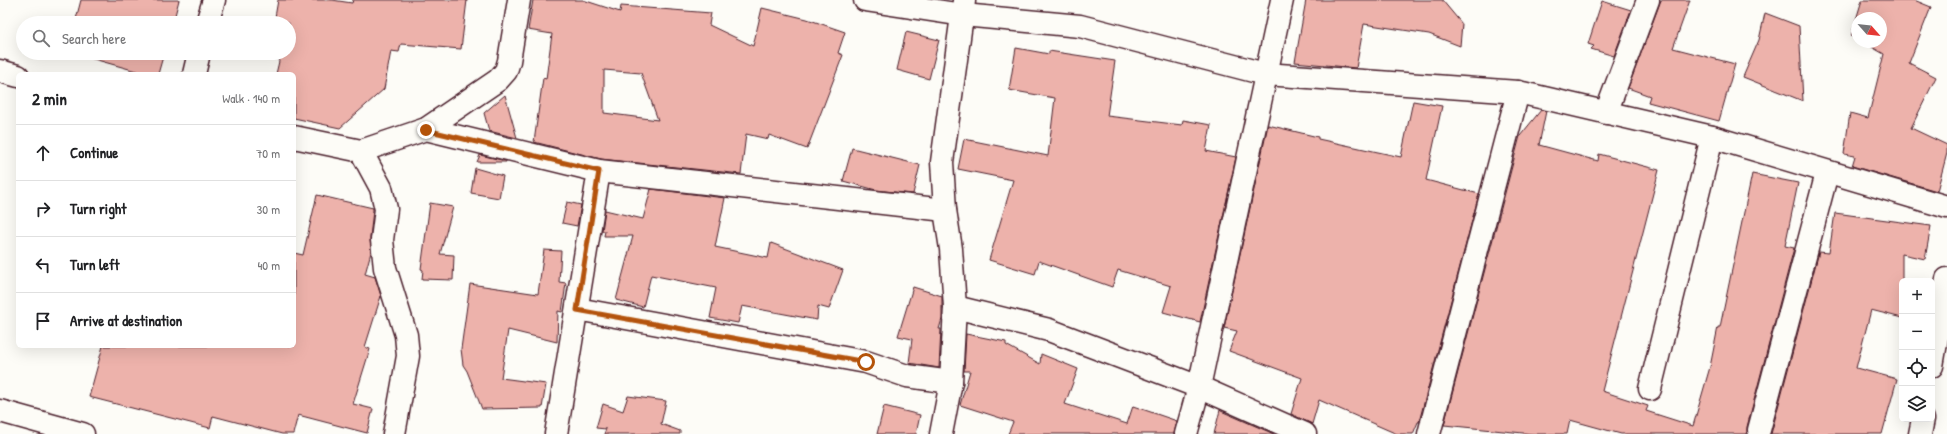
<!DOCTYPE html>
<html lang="en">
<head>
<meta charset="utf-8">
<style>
  :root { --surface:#fff; --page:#f2f2f2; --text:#202124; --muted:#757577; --line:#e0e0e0 }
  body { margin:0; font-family:"Patrick Hand",sans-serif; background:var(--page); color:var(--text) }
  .controls { position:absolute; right:12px; bottom:12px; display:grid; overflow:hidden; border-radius:6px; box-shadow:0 4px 16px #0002 }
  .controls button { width:36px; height:36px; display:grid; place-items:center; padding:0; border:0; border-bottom:1px solid var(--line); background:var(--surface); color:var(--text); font:20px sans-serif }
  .compass { position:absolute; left:1851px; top:12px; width:36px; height:36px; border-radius:50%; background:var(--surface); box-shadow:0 4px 16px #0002; rotate:117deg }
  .stop { position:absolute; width:12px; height:12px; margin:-9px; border:3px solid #b45309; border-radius:50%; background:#fff }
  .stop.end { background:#b45309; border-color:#fff; box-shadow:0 1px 4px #0008 }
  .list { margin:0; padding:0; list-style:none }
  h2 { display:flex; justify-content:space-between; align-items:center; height:52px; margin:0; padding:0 16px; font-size:17px }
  h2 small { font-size:13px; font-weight:400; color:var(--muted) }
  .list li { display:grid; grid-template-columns:26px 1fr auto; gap:12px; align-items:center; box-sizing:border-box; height:56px; padding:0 16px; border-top:1px solid var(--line) }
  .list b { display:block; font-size:15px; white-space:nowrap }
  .list em { font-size:13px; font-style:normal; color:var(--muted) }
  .icon { flex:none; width:22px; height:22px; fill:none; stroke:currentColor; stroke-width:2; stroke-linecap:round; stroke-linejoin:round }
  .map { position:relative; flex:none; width:1947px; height:434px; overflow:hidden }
  .search { position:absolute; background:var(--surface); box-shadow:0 4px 16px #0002; left:16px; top:16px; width:280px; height:44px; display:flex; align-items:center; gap:10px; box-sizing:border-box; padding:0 14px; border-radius:22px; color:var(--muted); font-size:15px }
  .panel { position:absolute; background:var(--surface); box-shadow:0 4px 16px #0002; left:16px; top:72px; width:280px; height:276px; border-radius:6px }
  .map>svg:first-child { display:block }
  .building { fill:#edb2ab; stroke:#4a1f2b; fill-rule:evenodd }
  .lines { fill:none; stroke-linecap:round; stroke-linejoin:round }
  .minor-casing { stroke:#4a1f2b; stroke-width:25 }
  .minor { stroke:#fdfcf7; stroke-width:22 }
  .route { stroke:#b45309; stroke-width:5 }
</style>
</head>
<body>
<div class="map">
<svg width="1947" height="434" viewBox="0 0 1947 434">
  <rect width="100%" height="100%" fill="#fdfcf7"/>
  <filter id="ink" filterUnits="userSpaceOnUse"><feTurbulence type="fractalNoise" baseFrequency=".025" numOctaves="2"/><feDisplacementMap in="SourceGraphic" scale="8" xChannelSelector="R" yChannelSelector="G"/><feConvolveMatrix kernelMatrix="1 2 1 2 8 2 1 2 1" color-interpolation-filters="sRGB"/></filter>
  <g filter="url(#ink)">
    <g class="building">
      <polygon points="81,0 179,0 173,23 75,23"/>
      <polygon points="278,0 332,0 352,3 353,0 467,0 461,49 401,44 399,52 391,51 384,89 340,128 294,118 294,74 276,74 281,53 289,53 289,23 274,23"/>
      <path d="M533 0H583L620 12 621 6 711 13 709 25 753 46 762 8 807 19 845 32 838 53 843 55 807 149 769 135 768 139 746 134 741 174 601 159 534 142 543 78 546 79 552 34 528 30ZM604 70 641 73 658 120 604 113Z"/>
      <polygon points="1306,0 1442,0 1462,24 1460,46 1429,34 1364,24 1356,68 1295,62"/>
      <polygon points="1661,0 1690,0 1673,48 1735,64 1719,121 1648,102 1650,96 1628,88"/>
      <polygon points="1862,0 1914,0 1931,7 1909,63 1936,77 1911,128 1947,145 1947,153 1937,191 1852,166 1855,156 1844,154 1850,113 1868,118 1884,54 1863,42 1881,42 1881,18 1857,18 1857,39 1851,36"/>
      <polygon points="1602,1 1631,10 1614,56 1591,49 1594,46 1588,44"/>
      <polygon points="1765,13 1799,26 1803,101 1743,77 1759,40"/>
      <polygon points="906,32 939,40 929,79 897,70"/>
      <polygon points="1016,48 1049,54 1049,51 1115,61 1107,116 1182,125 1183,120 1211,125 1206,151 1236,157 1200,322 1163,312 1171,286 1118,270 1112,287 1039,261 1035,274 989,260 1013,180 958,169 964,139 1048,156 1055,98 1009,90"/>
      <polygon points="72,53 164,53 158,74 147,74"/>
      <polygon points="505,95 517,138 489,131 484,113"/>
      <polygon points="1413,101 1442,106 1426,180 1479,194 1419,422 1418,422 1413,434 1397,434 1319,400 1312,424 1291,414 1302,378 1229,351 1237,331 1224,328 1268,125 1318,137 1318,139 1401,157"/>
      <polygon points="1541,110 1546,111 1539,145 1598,161 1599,154 1659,170 1602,391 1648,406 1646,411 1693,426 1710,367 1718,327 1720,327 1752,174 1798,183 1785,246 1794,248 1747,427 1747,434 1621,434 1570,420 1567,434 1533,434 1444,425 1520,136"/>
      <polygon points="852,148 920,165 913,194 876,190 843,181"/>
      <polygon points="480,155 506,161 506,162 477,162"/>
      <polygon points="475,168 503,176 499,198 471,193"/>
      <polygon points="651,189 725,198 715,247 768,258 771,243 843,270 829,309 818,306 817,320 742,306 738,323 710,318 716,288 651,275 643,307 616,300 633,236 604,236 605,231 602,231 605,210 643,219"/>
      <polygon points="317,195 373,208 373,210 370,238 371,252 365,274 375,277 381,296 365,347 370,349 353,404 373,409 367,433 298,415 293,434 282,434 213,416 210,428 89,397 103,346 294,346 294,253 303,255"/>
      <polygon points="567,202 581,205 577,226 562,223"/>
      <polygon points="430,203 453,207 440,254 454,255 453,280 422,279 423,270 421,269"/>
      <polygon points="1835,213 1931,226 1925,259 1902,254 1902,318 1871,310 1856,368 1897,379 1882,434 1771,434 1819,252 1829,253"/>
      <polygon points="544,250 561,251 559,282 566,283 562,312 558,311 557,342 508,330 501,378 546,384 542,408 482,409 467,371 463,365 461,349 470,284 538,294"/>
      <polygon points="913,287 942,296 942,319 939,329 941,329 939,368 909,363 912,339 898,336"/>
      <polygon points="966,334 1006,342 1006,345 1040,364 1041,354 1078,369 1065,404 1127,424 1133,406 1177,421 1174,434 1008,434 1013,422 960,405 970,371 964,371"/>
      <polygon points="628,396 666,401 661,424 680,431 680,434 604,434 606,429 596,428 603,404 623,411"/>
      <polygon points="884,406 920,415 916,434 877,434"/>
      <polygon points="1220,410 1221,411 1274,434 1214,434"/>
    </g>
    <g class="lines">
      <g class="minor-casing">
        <g id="minor">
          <polyline points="865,0 963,15 1080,26 1265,74 1518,92 1712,137 1947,207"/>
          <polyline points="207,23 214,0"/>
          <polyline points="0,71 18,76"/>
          <polyline points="194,74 199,53"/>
          <polyline points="1606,113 1648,0"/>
          <polyline points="426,129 599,171 945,210"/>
          <polyline points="294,137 361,151 426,129 498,80 506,71 509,61 519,0"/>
          <polyline points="361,151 381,188 386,209 382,240 385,268 406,335 408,356 394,434"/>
          <polyline points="955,307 1049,330 1199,387 1305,434"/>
          <polyline points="577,309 866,362 907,376 951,382"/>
          <polyline points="1932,366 1947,279"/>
          <polyline points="1650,389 1712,137"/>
          <polyline points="0,411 83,434"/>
          <polyline points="1759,430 1827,173"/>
          <polyline points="556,434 599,171"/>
          <polyline points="941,434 951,382 955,307 951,249 945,210 942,162 964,1"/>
          <polyline points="1186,434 1199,387 1282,0"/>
          <polyline points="1429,434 1518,92"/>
          <polyline points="1920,434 1923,419"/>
        </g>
      </g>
      <use href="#minor" class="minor"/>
    </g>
  </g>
  <g class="lines" filter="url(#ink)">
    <polyline class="route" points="426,130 599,171 577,310 866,362"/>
  </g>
</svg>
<div class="controls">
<button>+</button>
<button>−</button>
<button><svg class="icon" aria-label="locate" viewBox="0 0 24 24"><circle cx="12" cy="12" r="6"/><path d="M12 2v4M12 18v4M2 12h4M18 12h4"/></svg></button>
<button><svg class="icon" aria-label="layers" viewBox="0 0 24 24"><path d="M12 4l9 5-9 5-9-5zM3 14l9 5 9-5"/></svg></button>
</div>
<svg class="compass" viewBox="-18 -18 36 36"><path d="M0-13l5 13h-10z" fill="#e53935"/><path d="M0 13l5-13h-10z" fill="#757577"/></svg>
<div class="stop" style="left:866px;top:362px"></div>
<div class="stop end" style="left:426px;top:130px"></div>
<div class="search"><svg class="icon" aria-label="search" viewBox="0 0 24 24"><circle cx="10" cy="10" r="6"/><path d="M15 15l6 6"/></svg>Search here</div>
<section class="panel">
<h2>2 min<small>Walk · 140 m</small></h2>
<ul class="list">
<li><svg class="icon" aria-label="ahead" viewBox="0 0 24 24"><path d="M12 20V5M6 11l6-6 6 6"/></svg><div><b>Continue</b></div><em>70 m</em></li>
<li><svg class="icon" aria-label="right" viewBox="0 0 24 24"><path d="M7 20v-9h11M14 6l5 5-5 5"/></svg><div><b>Turn right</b></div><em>30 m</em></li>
<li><svg class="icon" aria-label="left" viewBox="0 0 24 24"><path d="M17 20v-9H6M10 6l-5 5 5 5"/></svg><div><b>Turn left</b></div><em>40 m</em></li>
<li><svg class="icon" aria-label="arrive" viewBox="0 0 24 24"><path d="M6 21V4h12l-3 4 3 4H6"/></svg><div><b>Arrive at destination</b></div></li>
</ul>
</section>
</div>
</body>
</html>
